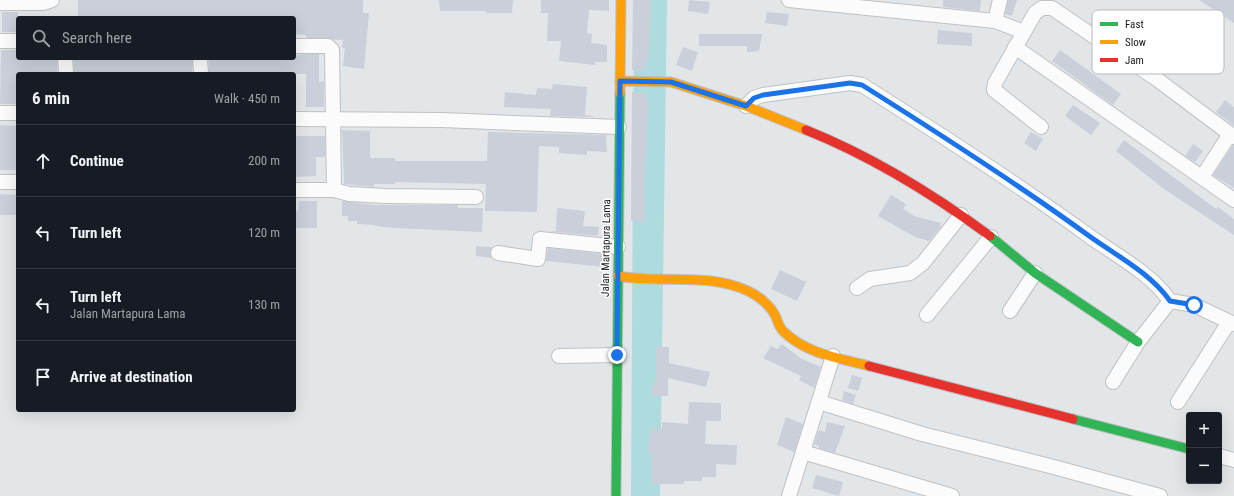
<!DOCTYPE html>
<html lang="en">
<head>
<meta charset="utf-8">
<style>
  :root { --surface:#171b24; --page:#20242c; --text:#f1f3f6; --muted:#9ea1a6; --line:#363941 }
  body { margin:0; font-family:"Roboto Condensed",sans-serif; background:var(--page); color:var(--text) }
  .controls { position:absolute; right:12px; bottom:12px; display:grid; overflow:hidden; border-radius:4px; box-shadow:0 4px 16px #0002 }
  .controls button { width:36px; height:36px; display:grid; place-items:center; padding:0; border:0; border-bottom:1px solid var(--line); background:var(--surface); color:var(--text); font:20px sans-serif }
  .stop { position:absolute; width:12px; height:12px; margin:-9px; border:3px solid #1a73e8; border-radius:50%; background:#fff }
  .stop.end { background:#1a73e8; border-color:#fff; box-shadow:0 1px 4px #0008 }
  .list { margin:0; padding:0; list-style:none }
  h2 { display:flex; justify-content:space-between; align-items:center; height:52px; margin:0; padding:0 16px; font-size:17px }
  h2 small { font-size:13px; font-weight:400; color:var(--muted) }
  .list li { display:grid; grid-template-columns:26px 1fr auto; gap:12px; align-items:center; box-sizing:border-box; height:72px; padding:0 16px; border-top:1px solid var(--line) }
  .list b { display:block; font-size:15px; white-space:nowrap }
  .list p { margin:0; font-size:13px; white-space:nowrap; color:var(--muted) }
  .list em { font-size:13px; font-style:normal; color:var(--muted) }
  .icon { flex:none; width:22px; height:22px; fill:none; stroke:currentColor; stroke-width:2; stroke-linecap:round; stroke-linejoin:round }
  .map { position:relative; flex:none; width:1234px; height:496px; overflow:hidden }
  .search { position:absolute; background:var(--surface); box-shadow:0 4px 16px #0002; left:16px; top:16px; width:280px; height:44px; display:flex; align-items:center; gap:10px; box-sizing:border-box; padding:0 14px; border-radius:4px; color:var(--muted); font-size:15px }
  .panel { position:absolute; background:var(--surface); box-shadow:0 4px 16px #0002; left:16px; top:72px; width:280px; height:340px; border-radius:4px }
  .map>svg:first-child { display:block }
  .water { fill:#aedbde }
  .building { fill:#cacfd9 }
  .lines { fill:none; stroke-linecap:round; stroke-linejoin:round }
  .street-casing { stroke:#bfc1c3; stroke-width:16 }
  .fast-casing { stroke:#bfc1c3; stroke-width:11 }
  .slow-casing { stroke:#bfc1c3; stroke-width:11 }
  .jam-casing { stroke:#bfc1c3; stroke-width:11 }
  .street { stroke:#fbfbfc; stroke-width:14 }
  .fast { stroke:#30b455; stroke-width:9 }
  .slow { stroke:#ff9f0a; stroke-width:9 }
  .jam { stroke:#e5322d; stroke-width:9 }
  .route { stroke:#1a73e8; stroke-width:5 }
  .labels { text-anchor:middle; dominant-baseline:central; stroke-width:3; stroke-linejoin:round; paint-order:stroke }
  .street-label { font-size:11px; fill:#141618; stroke:#fff }
  .key { fill:#fff; stroke:#b8b9ba; stroke-width:1 }
  .key-label { font-size:11px; fill:#141618 }
</style>
</head>
<body>
<div class="map">
<svg width="1234" height="496" viewBox="0 0 1234 496">
  <rect width="100%" height="100%" fill="#e3e6e9"/>
  <polygon class="water" points="634,0 667,0 660,496 631,496"/>
  <g class="building">
    <polygon points="78,0 363,0 363,13 369,13 364,69 343,66 345,48 342,48 343,40 306,38 306,35 294,34 294,18 78,18"/>
    <polygon points="439,0 513,0 512,13 486,13 486,11 440,11"/>
    <polygon points="541,0 609,0 609,11 589,10 587,33 592,34 591,43 607,45 607,62 595,62 595,65 559,61 561,41 547,41 548,13 541,13"/>
    <polygon points="633,0 651,0 648,62 645,62 645,70 632,70"/>
    <polygon points="689,0 710,2 708,14 688,11"/>
    <polygon points="943,0 981,0 980,11 943,7"/>
    <polygon points="1008,0 1017,0 1012,16 1005,14"/>
    <polygon points="1199,0 1234,0 1234,23"/>
    <rect x="2" y="12" width="16" height="20"/>
    <polygon points="767,12 789,14 787,26 765,23"/>
    <polygon points="938,30 972,33 972,46 937,44"/>
    <polygon points="699,34 762,34 759,51 747,52 747,46 699,46"/>
    <polygon points="683,47 698,52 692,71 676,65"/>
    <polygon points="1,50 18,50 18,58 57,58 57,74 17,74 17,104 0,104"/>
    <polygon points="1060,50 1121,94 1113,105 1052,61"/>
    <polygon points="304,54 319,54 319,82 324,81 324,107 306,107 306,74 209,74 209,58 294,58 294,56"/>
    <rect x="74" y="58" width="118" height="16"/>
    <polygon points="553,84 587,87 585,115 593,116 593,117 550,116 551,109 504,107 505,92 536,95 537,88 552,89"/>
    <polygon points="632,92 646,93 646,98 648,98 646,159 644,177 645,222 631,221"/>
    <polygon points="1225,100 1234,107 1234,126 1216,112"/>
    <polygon points="1073,105 1100,123 1091,135 1065,116"/>
    <polygon points="0,125 16,126 18,170 0,170"/>
    <polygon points="342,130 370,131 370,158 395,158 395,161 487,161 488,132 606,135 607,152 587,151 587,155 559,153 559,147 539,146 537,212 485,211 486,184 395,182 395,184 374,184 374,187 344,184"/>
    <polygon points="1031,132 1043,139 1036,151 1024,143"/>
    <polygon points="294,136 325,136 325,157 316,157 316,176 294,177"/>
    <polygon points="1124,140 1216,209 1218,207 1234,219 1234,235 1164,189 1116,151"/>
    <polygon points="1193,144 1203,151 1195,162 1185,156"/>
    <polygon points="1233,145 1234,145 1234,188 1213,175"/>
    <polygon points="0,194 18,195 18,215 0,215"/>
    <polygon points="891,195 906,204 903,209 914,216 941,223 940,228 929,241 915,237 878,216"/>
    <polygon points="299,201 317,201 317,228 294,228 294,210 298,211"/>
    <polygon points="342,201 374,205 458,205 458,208 483,208 482,232 395,228 375,226 375,225 357,224 357,221 348,221 348,216 342,216"/>
    <polygon points="557,208 585,211 583,226 599,227 598,236 547,231 556,231"/>
    <polygon points="476,246 492,247 490,252 491,258 476,256"/>
    <polygon points="548,248 605,254 604,267 546,261"/>
    <polygon points="780,270 806,282 797,301 771,289"/>
    <polygon points="782,344 802,359 821,367 814,388 799,380 801,376 763,358 771,346 777,349"/>
    <polygon points="656,347 669,347 669,363 710,372 706,387 668,378 668,396 652,396 652,385 654,385 656,381"/>
    <polygon points="852,375 862,378 858,391 848,388"/>
    <polygon points="844,391 856,395 853,404 842,400"/>
    <polygon points="689,402 721,403 721,421 706,421 705,444 737,445 736,465 716,464 716,477 702,477 702,481 684,481 684,484 652,484 652,454 648,453 650,429 662,429 662,422 688,424"/>
    <polygon points="786,417 803,424 794,452 777,445"/>
    <polygon points="827,422 845,426 835,453 819,448 819,446 814,444 819,430 825,432"/>
    <polygon points="816,475 843,482 839,496 812,488"/>
  </g>
  <g class="lines">
    <g class="street-casing">
      <g id="street">
        <polyline points="789,0 995,21 1024,32"/>
        <polyline points="0,3 44,3 52,0"/>
        <polyline points="995,21 1000,0"/>
        <polyline points="0,41 18,41"/>
        <polyline points="294,46 328,46 332,50 334,190"/>
        <polyline points="1015,47 1234,200"/>
        <polyline points="65,58 66,74"/>
        <polyline points="200,58 201,74"/>
        <path d="M746 106 754 98 763 95 850 83 862 85C940 134 1018 184 1092 238 1119 257 1151 274 1170 301L1194 305 1234 324"/>
        <polyline points="0,113 18,113"/>
        <polyline points="294,119 441,120 619,127"/>
        <polyline points="1041,127 994,90 995,83 1035,13 1042,8 1052,8 1158,80 1234,137"/>
        <polyline points="1202,177 1230,134"/>
        <polyline points="0,182 18,182"/>
        <polyline points="294,190 334,190 349,194 385,196 476,197"/>
        <polyline points="498,253 538,259 540,239 618,247"/>
        <polyline points="857,288 870,279 910,273 923,263 961,215"/>
        <polyline points="1010,311 1035,273"/>
        <polyline points="927,315 991,237"/>
        <polyline points="559,356 617,355"/>
        <polyline points="1113,382 1138,342 1170,301"/>
        <polyline points="819,402 922,434 1050,466 1160,496"/>
        <polyline points="1178,402 1229,322"/>
        <polyline points="803,452 952,496"/>
        <polyline points="1219,456 1234,460"/>
        <polyline points="789,496 833,356"/>
      </g>
    </g>
    <g class="fast-casing">
      <g id="fast">
        <polyline points="990,236 1035,273 1138,342"/>
        <polyline points="1073,419 1189,449"/>
        <polyline points="616,496 620,93"/>
      </g>
    </g>
    <g class="slow-casing">
      <g id="slow">
        <polyline points="620,81 671,82 746,106 806,130"/>
        <polyline points="620,93 621,0"/>
        <path d="M618 276C661 284 707 272 748 291 759 296 771 306 776 317 778 322 779 327 783 331 806 354 839 358 869 366"/>
      </g>
    </g>
    <g class="jam-casing">
      <g id="jam">
        <path d="M806 130C871 156 933 194 990 236"/>
        <polyline points="869,366 1073,419"/>
      </g>
    </g>
    <use href="#street" class="street"/>
    <use href="#fast" class="fast"/>
    <use href="#slow" class="slow"/>
    <use href="#jam" class="jam"/>
  </g>
  <g class="lines">
    <path class="route" d="M617 355 620 81 671 82 746 106 754 98 763 95 850 83 862 85C940 134 1018 184 1092 238 1119 257 1151 274 1170 301L1194 305"/>
  </g>
  <g class="labels">
    <g class="street-label">
      <text transform="translate(606 248) rotate(-89)">Jalan Martapura Lama</text>
    </g>
  </g>
  <rect x="1092" y="10" width="132" height="64" rx="6" class="key"/>
  <rect x="1100" y="22" width="18" height="4" fill="#30b455"/>
  <rect x="1100" y="40" width="18" height="4" fill="#ff9f0a"/>
  <rect x="1100" y="58" width="18" height="4" fill="#e5322d"/>
  <g class="key-label">
    <text x="1125" y="28">Fast</text>
    <text x="1125" y="46">Slow</text>
    <text x="1125" y="64">Jam</text>
  </g>
</svg>
<div class="controls">
<button>+</button>
<button>−</button>
</div>
<div class="stop" style="left:1194px;top:305px"></div>
<div class="stop end" style="left:617px;top:355px"></div>
<div class="search"><svg class="icon" aria-label="search" viewBox="0 0 24 24"><circle cx="10" cy="10" r="6"/><path d="M15 15l6 6"/></svg>Search here</div>
<section class="panel">
<h2>6 min<small>Walk · 450 m</small></h2>
<ul class="list">
<li><svg class="icon" aria-label="ahead" viewBox="0 0 24 24"><path d="M12 20V5M6 11l6-6 6 6"/></svg><div><b>Continue</b></div><em>200 m</em></li>
<li><svg class="icon" aria-label="left" viewBox="0 0 24 24"><path d="M17 20v-9H6M10 6l-5 5 5 5"/></svg><div><b>Turn left</b></div><em>120 m</em></li>
<li><svg class="icon" aria-label="left" viewBox="0 0 24 24"><path d="M17 20v-9H6M10 6l-5 5 5 5"/></svg><div><b>Turn left</b><p>Jalan Martapura Lama</p></div><em>130 m</em></li>
<li><svg class="icon" aria-label="arrive" viewBox="0 0 24 24"><path d="M6 21V4h12l-3 4 3 4H6"/></svg><div><b>Arrive at destination</b></div></li>
</ul>
</section>
</div>
</body>
</html>
